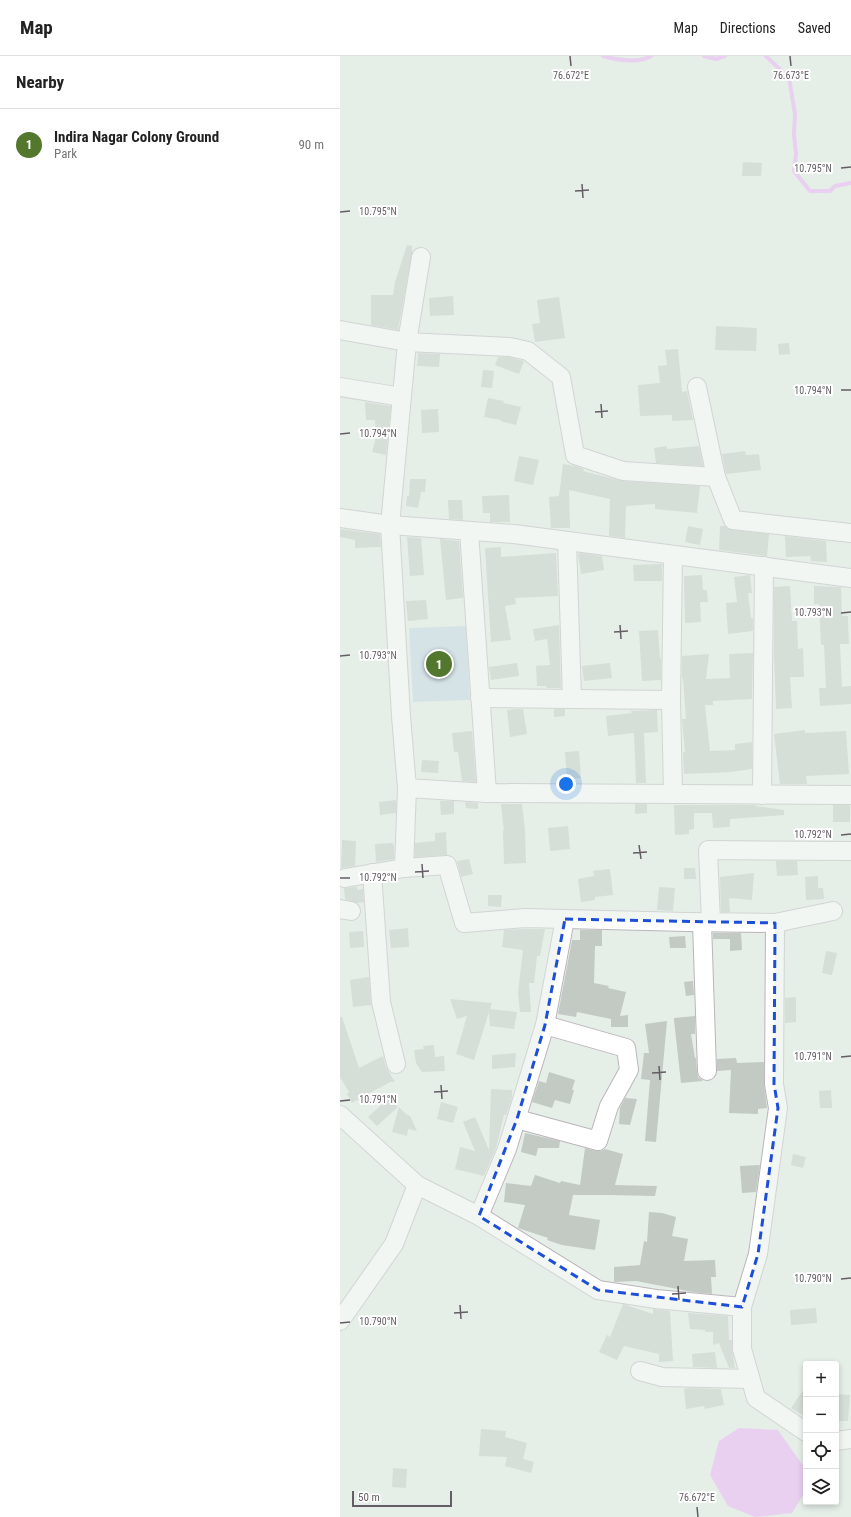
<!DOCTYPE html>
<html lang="en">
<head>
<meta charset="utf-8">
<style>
  :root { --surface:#fff; --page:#f2f2f2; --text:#222; --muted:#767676; --line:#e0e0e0; --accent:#52772d }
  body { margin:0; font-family:"Roboto Condensed",sans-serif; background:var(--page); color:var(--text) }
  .controls { position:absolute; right:12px; bottom:12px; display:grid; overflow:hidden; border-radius:4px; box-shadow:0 2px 6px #0003 }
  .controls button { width:36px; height:36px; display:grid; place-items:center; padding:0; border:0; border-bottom:1px solid var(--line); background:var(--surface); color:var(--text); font:20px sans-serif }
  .scale { position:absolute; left:12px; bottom:10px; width:100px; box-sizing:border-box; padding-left:4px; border:2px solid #645d65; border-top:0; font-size:11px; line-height:14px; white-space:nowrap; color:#645d65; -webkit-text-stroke:3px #fff; paint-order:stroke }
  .you { position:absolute; left:226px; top:728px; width:14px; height:14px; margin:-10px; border:3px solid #fff; border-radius:50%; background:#1a73e8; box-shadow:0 0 0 6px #1a73e833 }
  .badge { display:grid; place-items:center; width:26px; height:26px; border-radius:50%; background:var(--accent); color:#fff; font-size:13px; font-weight:700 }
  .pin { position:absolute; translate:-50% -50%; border:2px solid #fff; box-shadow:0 1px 4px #0006 }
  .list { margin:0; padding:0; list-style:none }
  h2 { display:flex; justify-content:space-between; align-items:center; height:52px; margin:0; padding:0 16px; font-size:17px }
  h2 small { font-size:13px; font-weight:400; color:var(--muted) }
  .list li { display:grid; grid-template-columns:26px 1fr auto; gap:12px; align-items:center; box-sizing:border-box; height:72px; padding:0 16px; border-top:1px solid var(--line) }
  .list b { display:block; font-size:15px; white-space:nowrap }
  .list p { margin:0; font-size:13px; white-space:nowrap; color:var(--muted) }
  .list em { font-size:13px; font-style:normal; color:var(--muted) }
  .icon { flex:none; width:22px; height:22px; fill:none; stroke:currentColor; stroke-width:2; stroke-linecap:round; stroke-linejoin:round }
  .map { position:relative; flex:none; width:511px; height:1461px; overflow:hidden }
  header { display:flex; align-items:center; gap:24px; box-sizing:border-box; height:56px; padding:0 20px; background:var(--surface); border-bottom:1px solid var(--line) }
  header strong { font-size:19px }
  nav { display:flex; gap:22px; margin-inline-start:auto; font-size:14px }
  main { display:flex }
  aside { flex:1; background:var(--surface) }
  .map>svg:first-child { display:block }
  .green { fill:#c3d6e4 }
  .water { fill:#eeaafa }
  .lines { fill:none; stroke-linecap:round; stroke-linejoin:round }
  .stream { stroke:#eeaafa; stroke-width:4 }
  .building { fill:#c2cac3 }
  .minor-casing { stroke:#bbb5bb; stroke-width:20 }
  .minor { stroke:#fff; stroke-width:18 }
  .marked { fill:none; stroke:#1d4ed8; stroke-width:3; stroke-dasharray:8 5; stroke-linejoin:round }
  .ticks { fill:none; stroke:#645d65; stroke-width:1.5 }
  .ticks-label { font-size:10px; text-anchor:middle; fill:#645d65; stroke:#fff; stroke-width:4; stroke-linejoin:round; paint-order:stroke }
</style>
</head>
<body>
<header>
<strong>Map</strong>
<nav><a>Map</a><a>Directions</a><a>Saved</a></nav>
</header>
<main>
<aside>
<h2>Nearby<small></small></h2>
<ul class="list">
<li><span class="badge">1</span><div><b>Indira Nagar Colony Ground</b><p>Park</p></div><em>90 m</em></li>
</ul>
</aside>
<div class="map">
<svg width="511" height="1461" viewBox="0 0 511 1461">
  <rect width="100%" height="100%" fill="#e5eee7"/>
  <polygon class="green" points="126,570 130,644 73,646 69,572"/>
  <polygon class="water" points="399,1372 438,1374 464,1411 464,1437 452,1457 415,1461 388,1450 370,1419 379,1385"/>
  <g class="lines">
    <g class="stream">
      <path d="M263 0C278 4 298 8 311 0"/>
      <polyline points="364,0 376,3 385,0"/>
      <polyline points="426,0 449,22 455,58 454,78 456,98 454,115 470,135 490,135 495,130 511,127"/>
    </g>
  </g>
  <g class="building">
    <polygon points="403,106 422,107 421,120 402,120"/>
    <polygon points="67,189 72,190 72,197 58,274 31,269 31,239 53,239 55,226"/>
    <polygon points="113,240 114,259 90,260 89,242"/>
    <polygon points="219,241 225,282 195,286 192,268 200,267 197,244"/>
    <polygon points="376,270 417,272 416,295 375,294"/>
    <polygon points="449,287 450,298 439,299 438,288"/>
    <polygon points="338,293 342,336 347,335 353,364 332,365 332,359 300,360 298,329 320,327 318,310 327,309 325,294"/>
    <polygon points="78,297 100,298 99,311 77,310"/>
    <polygon points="158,301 169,301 184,305 179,318 155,309"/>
    <polygon points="143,314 154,315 152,332 141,331"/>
    <polygon points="148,342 164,345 163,347 181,351 176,369 160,365 161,364 144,361"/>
    <polygon points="25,346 51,350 46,399 32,396 36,382 35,364 26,364"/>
    <polygon points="98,353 99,376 82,377 81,354"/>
    <polygon points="327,390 327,393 359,390 363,410 316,407 314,392"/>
    <polygon points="405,395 406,399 419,398 421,414 386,418 382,398"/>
    <polygon points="179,400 199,404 193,429 174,425"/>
    <polygon points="223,408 235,410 244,413 243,415 282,425 360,430 357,457 315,453 315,448 286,450 285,482 269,480 270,443 229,434 230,472 211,472 209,441 219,440"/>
    <polygon points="70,423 86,423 85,436 81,436 78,452 66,450 67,440 69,440"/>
    <polygon points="169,439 170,466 150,466 150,457 143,457 142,440"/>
    <polygon points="108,444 122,444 123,464 109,463"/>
    <polygon points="348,470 363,473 360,489 345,486"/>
    <polygon points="380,470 385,470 392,474 429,478 427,500 379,494"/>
    <polygon points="0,473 40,478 41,491 15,492 15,484 0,481"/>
    <polygon points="445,480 486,485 487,506 471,505 470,500 446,501"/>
    <polygon points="67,481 81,482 84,519 70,520"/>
    <polygon points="100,483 119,485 123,542 106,544"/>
    <polygon points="161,491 161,501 216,497 218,540 175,542 176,548 165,550 171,584 151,586 145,492"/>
    <polygon points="241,497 262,500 264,514 241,518 238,498"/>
    <polygon points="322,508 322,525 294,525 293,509"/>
    <polygon points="362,519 363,534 367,534 368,546 360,546 361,566 345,567 344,520"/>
    <polygon points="410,519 412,537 408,537 411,562 413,562 413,575 388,578 386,547 397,546 394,521"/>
    <polygon points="450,530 452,565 457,565 458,593 463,592 464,621 450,621 452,652 436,653 434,599 434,531"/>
    <polygon points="474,530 501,531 502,560 508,560 509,588 500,588 502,631 511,630 511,648 480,650 479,632 486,632 484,589 481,589 479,548 474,548"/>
    <polygon points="86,544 88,563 68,565 66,545"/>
    <polygon points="219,569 221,632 207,632 206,630 197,630 196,610 210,609 207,583 195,585 193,573"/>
    <polygon points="318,574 320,602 321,602 321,624 302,625 299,575"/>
    <polygon points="413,597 412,643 373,645 373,649 365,649 370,695 395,694 395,688 412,686 412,713 391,716 344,718 343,696 345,696 342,663 346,663 343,623 342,623 342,601 343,600 369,598 366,623 390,622 389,598"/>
    <polygon points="177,607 179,620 151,624 149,611"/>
    <polygon points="270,607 272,622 244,625 242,610"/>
    <polygon points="175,653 183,653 187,678 170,681 167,654"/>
    <polygon points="214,653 225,653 225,660 214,661"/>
    <polygon points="317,654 318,676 304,677 306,727 296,727 294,677 268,680 266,660 292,657 291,655"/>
    <polygon points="465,674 465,677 506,675 509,718 466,720 467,728 440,728 434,678"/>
    <polygon points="132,675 136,726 122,725 118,696 114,696 112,677"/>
    <polygon points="239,695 241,722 227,723 225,696"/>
    <polygon points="82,704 99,705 98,717 81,716"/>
    <polygon points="56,744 56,757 40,759 39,746"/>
    <polygon points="100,745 114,745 114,758 101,759"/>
    <polygon points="125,746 138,747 138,753 126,752"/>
    <polygon points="161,748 182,748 185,775 186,807 164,808 163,775 164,775"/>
    <polygon points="295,748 307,748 307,757 295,758"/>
    <polygon points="334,749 416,749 416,750 444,754 444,759 390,763 390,771 373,772 372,757 354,757 354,773 349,774 349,778 335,779"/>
    <rect x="493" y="749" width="17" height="17"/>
    <polygon points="228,770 230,793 210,795 208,772"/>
    <polygon points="106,776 107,799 75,801 75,787 95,785 95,777"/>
    <polygon points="2,784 16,785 15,810 1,812"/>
    <polygon points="53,787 53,789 54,789 54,803 36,806 35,788"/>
    <polygon points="129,803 133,818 121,821 117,805"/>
    <polygon points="436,805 457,805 458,819 437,820"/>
    <polygon points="344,812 355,812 356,823 344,823"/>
    <polygon points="270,813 273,839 255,841 255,844 241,846 238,823 254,820 253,815"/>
    <polygon points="414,817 412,844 389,842 390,856 381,856 380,821"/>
    <polygon points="478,820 478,832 483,832 484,843 466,844 465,821"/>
    <polygon points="17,831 17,834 23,833 24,846 17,847 5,843 4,832"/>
    <polygon points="319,831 335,832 333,855 317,854"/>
    <polygon points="148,839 162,839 161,851 148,850"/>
    <polygon points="68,872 69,891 51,892 49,874"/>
    <polygon points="185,873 205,873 200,900 197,900 194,927 189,927 191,956 180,956 178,937 183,894 162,891 164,874"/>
    <polygon points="240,874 262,874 262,890 255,890 254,927 269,930 268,932 286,936 280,960 288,959 288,971 271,971 271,963 237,956 236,961 218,958 232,884 240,884"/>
    <polygon points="23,875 24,891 10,892 9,876"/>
    <polygon points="373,877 401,877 402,894 390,895 390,883 373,883"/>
    <polygon points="345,880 346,892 330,892 329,881"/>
    <polygon points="486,895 497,897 492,919 482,917"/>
    <polygon points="29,921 31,949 13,951 10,924"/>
    <polygon points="353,925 354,939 346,940 344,926"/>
    <polygon points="456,941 456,966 445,967 445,942"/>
    <polygon points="110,943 152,947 150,953 177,956 174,973 150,970 149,956 134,1004 116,998 127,960 117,963"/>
    <polygon points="355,960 355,978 351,978 355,1002 356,1002 357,1016 358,1021 363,1025 341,1027 334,964 334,962"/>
    <polygon points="0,961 2,961 19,1012 43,1000 46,1011 55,1026 50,1026 12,1047 7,1038 9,1036 0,1021"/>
    <polygon points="327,965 316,1086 305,1085 310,1024 301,1023 304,997 309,997 305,968"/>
    <polygon points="94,989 95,1001 104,1000 105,1015 82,1016 76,1007 74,994 84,993 83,990"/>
    <polygon points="176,997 175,1011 152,1013 152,999"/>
    <polygon points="396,1002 397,1007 424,1006 424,1028 427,1052 418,1053 418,1058 389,1057 391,1014 377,1015 377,1003"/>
    <polygon points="209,1016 235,1024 232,1034 234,1034 230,1048 215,1044 212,1052 192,1046 199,1025 206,1027"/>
    <polygon points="151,1033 172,1034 172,1042 166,1059 164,1059 156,1092 144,1120 115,1113 120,1091 135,1095 123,1066 135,1061 149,1094"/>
    <polygon points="491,1034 492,1052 480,1052 479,1035"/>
    <polygon points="50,1041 58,1051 37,1070 28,1061"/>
    <polygon points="285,1042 297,1043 290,1069 279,1068 280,1052"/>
    <polygon points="101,1046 118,1051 113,1067 97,1063"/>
    <polygon points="59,1051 66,1058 70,1060 77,1075 68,1073 67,1080 52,1076"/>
    <polygon points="185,1077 220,1085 219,1092 198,1092 196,1100 181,1096"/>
    <polygon points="245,1092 256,1095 261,1095 265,1093 283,1098 275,1129 317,1130 315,1140 269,1139 233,1139 229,1159 260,1164 255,1194 222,1189 207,1184 208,1182 178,1172 185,1149 164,1146 166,1127 191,1130 195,1119 220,1127 221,1125 240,1129"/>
    <polygon points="453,1098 466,1101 463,1112 451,1109"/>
    <polygon points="420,1109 416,1136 402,1137 400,1110"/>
    <polygon points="309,1156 322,1157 336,1161 332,1180 348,1183 344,1205 375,1204 376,1221 371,1221 372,1238 353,1236 296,1225 274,1226 274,1211 300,1209 304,1185 307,1186"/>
    <polygon points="283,1248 313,1258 313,1253 330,1255 333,1305 319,1306 319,1298 284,1290 277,1304 259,1296 267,1279 270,1281"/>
    <polygon points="476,1252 477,1267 451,1269 450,1254"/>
    <polygon points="348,1257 388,1260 389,1284 392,1284 392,1293 395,1312 389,1312 379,1287 373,1289 373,1276 365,1276 365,1274 350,1273"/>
    <polygon points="375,1296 377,1312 353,1311 352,1298"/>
    <polygon points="466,1330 466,1361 451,1352"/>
    <polygon points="348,1332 381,1333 384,1349 365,1353 364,1350 346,1353 344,1333"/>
    <polygon points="496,1338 510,1339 508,1365 496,1365"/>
    <polygon points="141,1373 166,1375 165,1381 187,1387 183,1403 194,1406 191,1417 165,1410 167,1401 139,1400"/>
    <polygon points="53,1412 67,1413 66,1432 52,1431"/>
  </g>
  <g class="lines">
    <g class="minor-casing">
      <g id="minor">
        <polyline points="81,201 67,286 170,291 188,295 221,321 235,399 283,415 376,421"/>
        <polyline points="0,274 67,286 50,469 61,660 67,732 147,737 511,739"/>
        <polyline points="0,331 62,341"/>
        <polyline points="357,331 376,421 393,464 511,477"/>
        <polyline points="0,462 50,469 174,478 511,522"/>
        <polyline points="129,475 147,737"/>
        <polyline points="140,642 232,643 227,485"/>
        <polyline points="232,643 331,644 333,499"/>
        <polyline points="331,644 333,738"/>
        <polyline points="67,732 64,812 107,809 124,867 185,862 347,866 435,867"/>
        <polyline points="422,739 424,510"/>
        <polyline points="32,817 41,946 56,1008"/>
        <polyline points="5,822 64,812"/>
        <polyline points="0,853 11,855"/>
        <polyline points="371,866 368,794 511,795"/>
        <polyline points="362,867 367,1015"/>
        <polyline points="205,969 225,863"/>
        <polyline points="0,1059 77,1129"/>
        <polyline points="139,1160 167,1093 205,969 286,992 289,1014 269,1050 258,1085 177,1063"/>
        <polyline points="402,1251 418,1198 438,1052 434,1028 435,867 493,855"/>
        <polyline points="0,1265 54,1188 77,1129 139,1160 258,1234 316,1243 402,1251 402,1293 416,1342 466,1376"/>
        <polyline points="300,1315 322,1321 410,1323"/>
        <polyline points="496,1385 511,1383"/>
      </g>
    </g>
    <use href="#minor" class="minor"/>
  </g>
  <path d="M0 0H511V1461H0ZM225 863 435 867 434 1028 438 1052 418 1198 402 1251 258 1234 139 1160 177 1063 205 969Z" fill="#e5eee7" fill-opacity=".55" fill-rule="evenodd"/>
  <path class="marked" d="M225 863 435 867 434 1028 438 1052 418 1198 402 1251 258 1234 139 1160 177 1063 205 969Z"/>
  <path class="ticks" d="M230 0 231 10M450 0 451 10M501 112 511 111M242 128 243 142M235 135 249 134M0 156 10 155M501 334H511M261 348 262 362M255 356 268 355M0 378 10 377M501 557 511 556M280 569 281 583M274 576 288 575M0 600 10 599M501 779 511 778M299 789 301 803M293 797 307 796M82 808 83 822M75 816 89 815M0 822H10M501 1001 511 1000M319 1010 320 1024M312 1017 326 1016M101 1029 102 1043M94 1036 108 1035M0 1045 10 1044M501 1223 511 1222M338 1230 339 1244M332 1238 346 1237M120 1249 121 1263M114 1257 128 1256M0 1267 10 1266M357 1451 358 1461"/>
  <g class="ticks-label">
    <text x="231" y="23">76.672°E</text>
    <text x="451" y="23">76.673°E</text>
    <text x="473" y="116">10.795°N</text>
    <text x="38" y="159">10.795°N</text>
    <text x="473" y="338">10.794°N</text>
    <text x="38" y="381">10.794°N</text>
    <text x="473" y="560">10.793°N</text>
    <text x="38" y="603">10.793°N</text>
    <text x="473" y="782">10.792°N</text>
    <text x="38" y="825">10.792°N</text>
    <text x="473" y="1004">10.791°N</text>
    <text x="38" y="1047">10.791°N</text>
    <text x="473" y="1226">10.790°N</text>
    <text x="38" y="1269">10.790°N</text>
    <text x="357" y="1445">76.672°E</text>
  </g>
</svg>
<div class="controls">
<button>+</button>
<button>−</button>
<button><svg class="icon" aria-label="locate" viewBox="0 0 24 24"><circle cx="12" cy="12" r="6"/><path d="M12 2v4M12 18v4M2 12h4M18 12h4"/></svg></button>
<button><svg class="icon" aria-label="layers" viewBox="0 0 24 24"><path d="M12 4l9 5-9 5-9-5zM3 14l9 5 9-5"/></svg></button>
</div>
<div class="scale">50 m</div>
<div class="you"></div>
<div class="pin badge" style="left:99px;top:608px">1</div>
</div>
</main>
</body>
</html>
